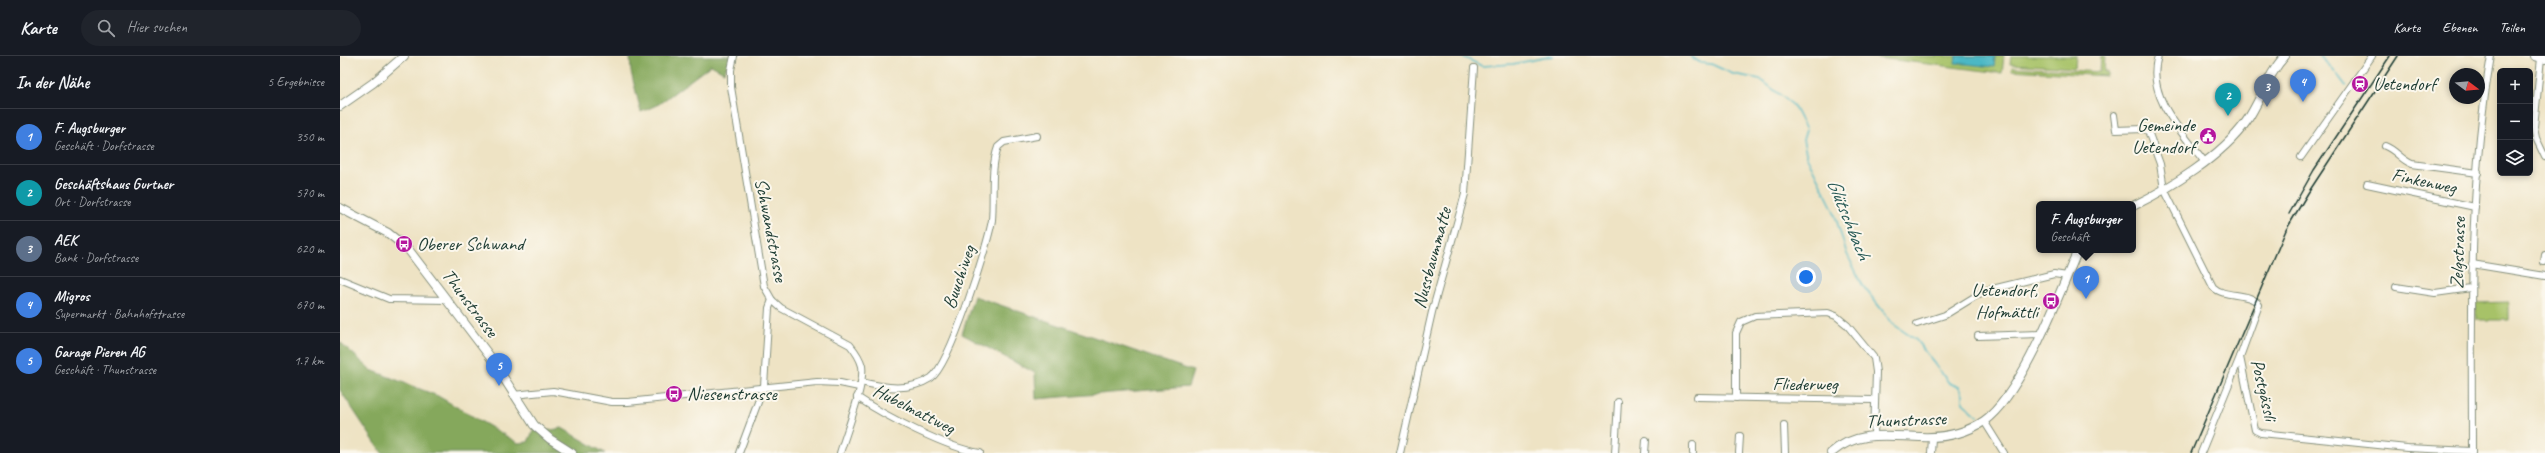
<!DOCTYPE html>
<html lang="de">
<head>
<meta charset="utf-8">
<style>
  :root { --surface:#171b24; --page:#20242c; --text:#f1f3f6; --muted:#9ea1a6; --line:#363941; --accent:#db2777 }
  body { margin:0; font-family:Caveat,sans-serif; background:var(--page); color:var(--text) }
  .controls { position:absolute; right:12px; top:12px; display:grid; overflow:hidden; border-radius:6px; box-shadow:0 2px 6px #0003 }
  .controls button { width:36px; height:36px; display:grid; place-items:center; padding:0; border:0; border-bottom:1px solid var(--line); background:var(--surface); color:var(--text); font:20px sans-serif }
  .compass { position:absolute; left:2109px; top:12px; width:36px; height:36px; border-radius:50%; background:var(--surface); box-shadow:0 2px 6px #0003; rotate:106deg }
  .you { position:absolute; left:1466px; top:221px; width:14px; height:14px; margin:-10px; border:3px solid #fff; border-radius:50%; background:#1a73e8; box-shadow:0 0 0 6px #1a73e833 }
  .badge { display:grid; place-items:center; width:26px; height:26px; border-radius:50%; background:var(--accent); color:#fff; font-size:13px; font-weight:700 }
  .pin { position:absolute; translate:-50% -33px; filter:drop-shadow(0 1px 2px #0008) }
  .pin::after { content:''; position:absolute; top:21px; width:14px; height:12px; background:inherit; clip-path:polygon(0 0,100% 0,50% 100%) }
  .popup { position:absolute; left:1696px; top:145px; width:100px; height:52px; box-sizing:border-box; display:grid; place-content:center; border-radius:6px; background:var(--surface); filter:drop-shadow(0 1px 3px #0005); font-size:13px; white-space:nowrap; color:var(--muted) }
  .popup b { font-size:15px; color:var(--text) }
  .popup::after { content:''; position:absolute; left:50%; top:100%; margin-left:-8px; border:8px solid transparent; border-top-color:var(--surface) }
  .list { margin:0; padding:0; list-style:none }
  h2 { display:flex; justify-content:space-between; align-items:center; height:52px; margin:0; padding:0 16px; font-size:17px }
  h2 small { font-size:13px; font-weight:400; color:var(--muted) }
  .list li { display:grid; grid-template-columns:26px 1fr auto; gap:12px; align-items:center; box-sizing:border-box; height:56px; padding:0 16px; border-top:1px solid var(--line) }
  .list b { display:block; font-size:15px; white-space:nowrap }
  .list p { margin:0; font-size:13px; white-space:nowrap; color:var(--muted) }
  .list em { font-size:13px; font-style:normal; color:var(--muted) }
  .icon { flex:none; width:22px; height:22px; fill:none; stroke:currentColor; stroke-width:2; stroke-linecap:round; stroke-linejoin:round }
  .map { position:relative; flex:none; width:2205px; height:397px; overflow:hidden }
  header { display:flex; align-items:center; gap:24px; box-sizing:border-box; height:56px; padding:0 20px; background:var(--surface); border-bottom:1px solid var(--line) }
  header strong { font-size:19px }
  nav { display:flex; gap:22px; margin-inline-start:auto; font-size:14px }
  .search { width:280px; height:36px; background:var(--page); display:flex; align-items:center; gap:10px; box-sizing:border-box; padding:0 14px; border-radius:22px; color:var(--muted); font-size:15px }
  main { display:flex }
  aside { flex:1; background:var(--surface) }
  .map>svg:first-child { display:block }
  .green { fill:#a7c268; stroke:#63804e }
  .forest { fill:#85a85c; stroke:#527248 }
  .water { fill:#4bb8c5; stroke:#357a7c }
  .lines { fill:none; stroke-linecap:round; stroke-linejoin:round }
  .stream { stroke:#4bb8c5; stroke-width:1.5 }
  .street-casing { stroke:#86907c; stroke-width:8 }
  .secondary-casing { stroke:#86907c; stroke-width:10 }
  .street { stroke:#fff; stroke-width:6 }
  .secondary { stroke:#fff; stroke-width:8 }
  .rail { stroke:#1f3d34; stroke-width:1.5 }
  .labels { text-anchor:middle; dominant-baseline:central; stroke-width:4; stroke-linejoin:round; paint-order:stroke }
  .poi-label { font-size:19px; fill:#1f3d34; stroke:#fbf7ec; text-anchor:start }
  .street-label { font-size:19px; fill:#1f3d34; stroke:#fbf7ec }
  .water-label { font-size:20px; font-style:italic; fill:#2a5c58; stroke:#fbf7ec }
</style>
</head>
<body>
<header>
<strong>Karte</strong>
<div class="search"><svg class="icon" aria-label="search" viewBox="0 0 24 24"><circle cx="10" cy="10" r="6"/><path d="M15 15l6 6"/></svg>Hier suchen</div>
<nav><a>Karte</a><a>Ebenen</a><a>Teilen</a></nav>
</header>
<main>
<aside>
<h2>In der Nähe<small>5 Ergebnisse</small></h2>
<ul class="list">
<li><span class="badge" style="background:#3f7fe0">1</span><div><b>F. Augsburger</b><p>Geschäft · Dorfstrasse</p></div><em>350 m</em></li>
<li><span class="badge" style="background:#0f9aa8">2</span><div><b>Geschäftshaus Gurtner</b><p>Ort · Dorfstrasse</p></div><em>570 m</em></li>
<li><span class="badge" style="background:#5c6f8a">3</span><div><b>AEK</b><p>Bank · Dorfstrasse</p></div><em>620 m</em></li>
<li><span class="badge" style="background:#3f7fe0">4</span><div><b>Migros</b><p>Supermarkt · Bahnhofstrasse</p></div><em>670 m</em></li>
<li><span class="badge" style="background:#3f7fe0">5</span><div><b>Garage Pieren AG</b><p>Geschäft · Thunstrasse</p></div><em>1.7 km</em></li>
</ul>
</aside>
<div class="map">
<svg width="2205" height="397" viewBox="0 0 2205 397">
  <rect width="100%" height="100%" fill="#fbf7ec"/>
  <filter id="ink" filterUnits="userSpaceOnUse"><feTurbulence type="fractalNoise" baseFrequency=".025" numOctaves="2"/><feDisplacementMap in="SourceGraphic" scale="8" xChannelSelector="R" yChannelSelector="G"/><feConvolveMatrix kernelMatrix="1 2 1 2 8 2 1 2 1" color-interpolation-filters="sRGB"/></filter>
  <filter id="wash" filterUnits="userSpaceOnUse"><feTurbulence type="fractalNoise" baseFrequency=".012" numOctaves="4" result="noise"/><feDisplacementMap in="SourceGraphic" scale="16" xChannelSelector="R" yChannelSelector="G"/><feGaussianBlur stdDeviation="0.9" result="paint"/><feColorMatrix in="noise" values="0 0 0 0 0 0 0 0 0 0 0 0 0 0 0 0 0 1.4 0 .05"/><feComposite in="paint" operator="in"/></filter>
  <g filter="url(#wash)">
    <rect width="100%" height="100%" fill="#eee3c4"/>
    <g class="green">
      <polygon points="1522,0 1664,0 1662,17"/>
      <polygon points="1671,0 1736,0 1735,12 1670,8"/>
      <polygon points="1761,0 1765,0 1764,16 1767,16 1767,20 1671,14 1672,11 1760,16"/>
      <polygon points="2169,246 2169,264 2136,264 2136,247"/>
    </g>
    <g class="forest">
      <polygon points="290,0 392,0 384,16 371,9 319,48 301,56 291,16"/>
      <polygon points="634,240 853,315 848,331 696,343 695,317 622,278"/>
      <polygon points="0,286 31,314 98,340 178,387 188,386 194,373 200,376 222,372 265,397 42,397 0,334"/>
    </g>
    <polygon class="water" points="1616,0 1655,0 1654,11 1615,7"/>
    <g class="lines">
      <g class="stream">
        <polyline points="1121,0 1142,10 1173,8 1213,0"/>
        <polyline points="1350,0 1361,7 1371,8 1393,18 1420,23 1453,49 1466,74 1463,84 1467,101 1493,153 1507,198 1523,230 1553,268 1576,284 1609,327 1619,331 1623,338 1623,347 1638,360"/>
        <polyline points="1979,0 1993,13 2006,30"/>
      </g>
    </g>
  </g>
  <g filter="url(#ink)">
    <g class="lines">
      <g class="street-casing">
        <g id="street">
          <path d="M394 0 391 14V31L424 230 432 244 441 252 510 289C515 295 520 302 522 310 525 329 506 377 500 397"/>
          <path d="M1818 0C1805 40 1842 76 1864 105"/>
          <polyline points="2201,2 2194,71 2196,82 2205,101"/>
          <path d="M1774 59 1776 74 1804 73 1808 75 1820 108 1824 133 1873 231C1885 243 1910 235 1919 249L1900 301 1915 374 1921 377 2067 392 2132 395"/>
          <path d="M2045 90C2056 94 2061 104 2072 108L2138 117"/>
          <polyline points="1961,101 2032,0"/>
          <polyline points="2027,128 2135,151"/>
          <polyline points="2204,206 2205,199"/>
          <polyline points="2132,208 2205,220"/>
          <polyline points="0,223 49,243 108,244"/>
          <polyline points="2056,231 2095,237 2131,232"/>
          <polyline points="1577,268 1605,259 1644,235 1714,218 1727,220"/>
          <polyline points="1638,280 1701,278"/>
          <path d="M521 326C545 332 569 336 591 322 610 309 648 189 652 164 654 141 650 113 658 91L664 86 697 80"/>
          <polyline points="173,339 213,335 272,346 288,346 477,326 500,327 519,331"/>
          <path d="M517 341C545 360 607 392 640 397"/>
          <polyline points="1357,341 1534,344"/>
          <polyline points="1396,342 1396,277 1401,266 1415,260 1488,257 1496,260 1507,269 1534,302 1536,316 1534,379"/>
          <polyline points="1644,365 1664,397"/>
          <polyline points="1444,369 1445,397"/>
          <polyline points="399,397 424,330 429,252 432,244"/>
          <polyline points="1060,397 1092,256 1125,138 1134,12"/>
          <polyline points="1275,397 1278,346"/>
          <polyline points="1305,397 1306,384"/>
          <polyline points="1353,397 1353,389"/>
          <polyline points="1399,397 1400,380"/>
          <polyline points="1591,397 1592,382"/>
          <polyline points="1861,397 1900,301"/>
          <path d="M2132 397C2132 264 2128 131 2151 0"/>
        </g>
      </g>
      <g class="secondary-casing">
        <g id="secondary">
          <polyline points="2195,0 2205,3"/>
          <polyline points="0,50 33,27 64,0"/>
          <path d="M1793 150C1830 132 1882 100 1906 66 1921 45 1927 19 1945 0"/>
          <polyline points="0,152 48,177 68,193 151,302 194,369 210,383 232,397"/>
          <path d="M1491 397C1517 374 1549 380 1580 381 1603 382 1625 378 1644 365 1682 338 1719 238 1738 194"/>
        </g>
      </g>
      <use href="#street" class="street"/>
      <use href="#secondary" class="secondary"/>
      <g class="rail">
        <polyline points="1949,158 1974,114 2050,0"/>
        <polyline points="1851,397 1946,174 1968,137 2058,0"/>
      </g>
    </g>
  </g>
  <defs>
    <g id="station-disc" transform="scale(0.9)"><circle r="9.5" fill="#b5179e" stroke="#fbf7ec"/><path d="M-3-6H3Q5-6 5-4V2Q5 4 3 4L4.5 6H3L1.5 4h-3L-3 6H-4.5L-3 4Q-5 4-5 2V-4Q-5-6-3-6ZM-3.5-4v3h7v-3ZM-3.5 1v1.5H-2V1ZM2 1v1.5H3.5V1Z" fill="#fff"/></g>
    <g id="civic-disc" transform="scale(0.9)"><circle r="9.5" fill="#b5179e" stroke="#fbf7ec"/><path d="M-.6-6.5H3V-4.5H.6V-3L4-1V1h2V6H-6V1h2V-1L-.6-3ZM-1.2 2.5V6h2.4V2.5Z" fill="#fff"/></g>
    <g id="bus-disc" transform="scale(0.9)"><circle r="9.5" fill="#b5179e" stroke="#fbf7ec"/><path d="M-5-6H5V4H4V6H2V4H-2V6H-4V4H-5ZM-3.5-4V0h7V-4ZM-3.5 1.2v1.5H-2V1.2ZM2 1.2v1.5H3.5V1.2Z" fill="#fff"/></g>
  </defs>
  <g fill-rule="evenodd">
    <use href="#station-disc" x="2020" y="28"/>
    <use href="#civic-disc" x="1868" y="80"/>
    <use href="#bus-disc" x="64" y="188"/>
    <use href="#bus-disc" x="1711" y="245"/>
    <use href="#bus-disc" x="334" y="338"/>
  </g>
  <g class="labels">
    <g class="poi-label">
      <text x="2033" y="28">Uetendorf</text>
      <text x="1855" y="69" text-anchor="end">Gemeinde<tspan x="1855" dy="22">Uetendorf</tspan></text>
      <text x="77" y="188">Oberer Schwand</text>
      <text x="1698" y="234" text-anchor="end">Uetendorf,<tspan x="1698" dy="22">Hofmättli</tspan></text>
      <text x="347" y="338">Niesenstrasse</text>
    </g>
    <g class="street-label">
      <text transform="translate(2084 125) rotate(12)">Finkenweg</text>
      <text transform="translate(431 174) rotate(79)">Schwandstrasse</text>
      <text transform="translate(2118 197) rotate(-88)">Zelgstrasse</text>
      <text transform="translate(1092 202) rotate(-75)">Nussbaummatte</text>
      <text transform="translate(619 221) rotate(-71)">Buuchiweg</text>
      <text transform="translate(130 247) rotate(53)">Thunstrasse</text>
      <text x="1465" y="328">Fliederweg</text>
      <text transform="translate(1924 334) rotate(77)">Postgässli</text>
      <text transform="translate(574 353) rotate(27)">Hubelmattweg</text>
      <text transform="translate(1566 364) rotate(-2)">Thunstrasse</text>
    </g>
    <g class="water-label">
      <text transform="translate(1509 163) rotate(68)">Glütschbach</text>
    </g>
  </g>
</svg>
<div class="controls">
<button>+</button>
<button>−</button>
<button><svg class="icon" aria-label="layers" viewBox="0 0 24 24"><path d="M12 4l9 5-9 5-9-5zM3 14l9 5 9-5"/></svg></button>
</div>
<svg class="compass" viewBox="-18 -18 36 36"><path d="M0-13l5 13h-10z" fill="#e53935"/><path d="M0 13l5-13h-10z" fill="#9ea1a6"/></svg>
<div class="you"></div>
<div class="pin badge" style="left:1746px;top:243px;background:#3f7fe0">1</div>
<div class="popup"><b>F. Augsburger</b>Geschäft</div>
<div class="pin badge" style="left:1888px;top:60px;background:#0f9aa8">2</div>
<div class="pin badge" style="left:1927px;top:51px;background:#5c6f8a">3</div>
<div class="pin badge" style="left:1963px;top:46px;background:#3f7fe0">4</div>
<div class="pin badge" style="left:159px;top:330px;background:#3f7fe0">5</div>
</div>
</main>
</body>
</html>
